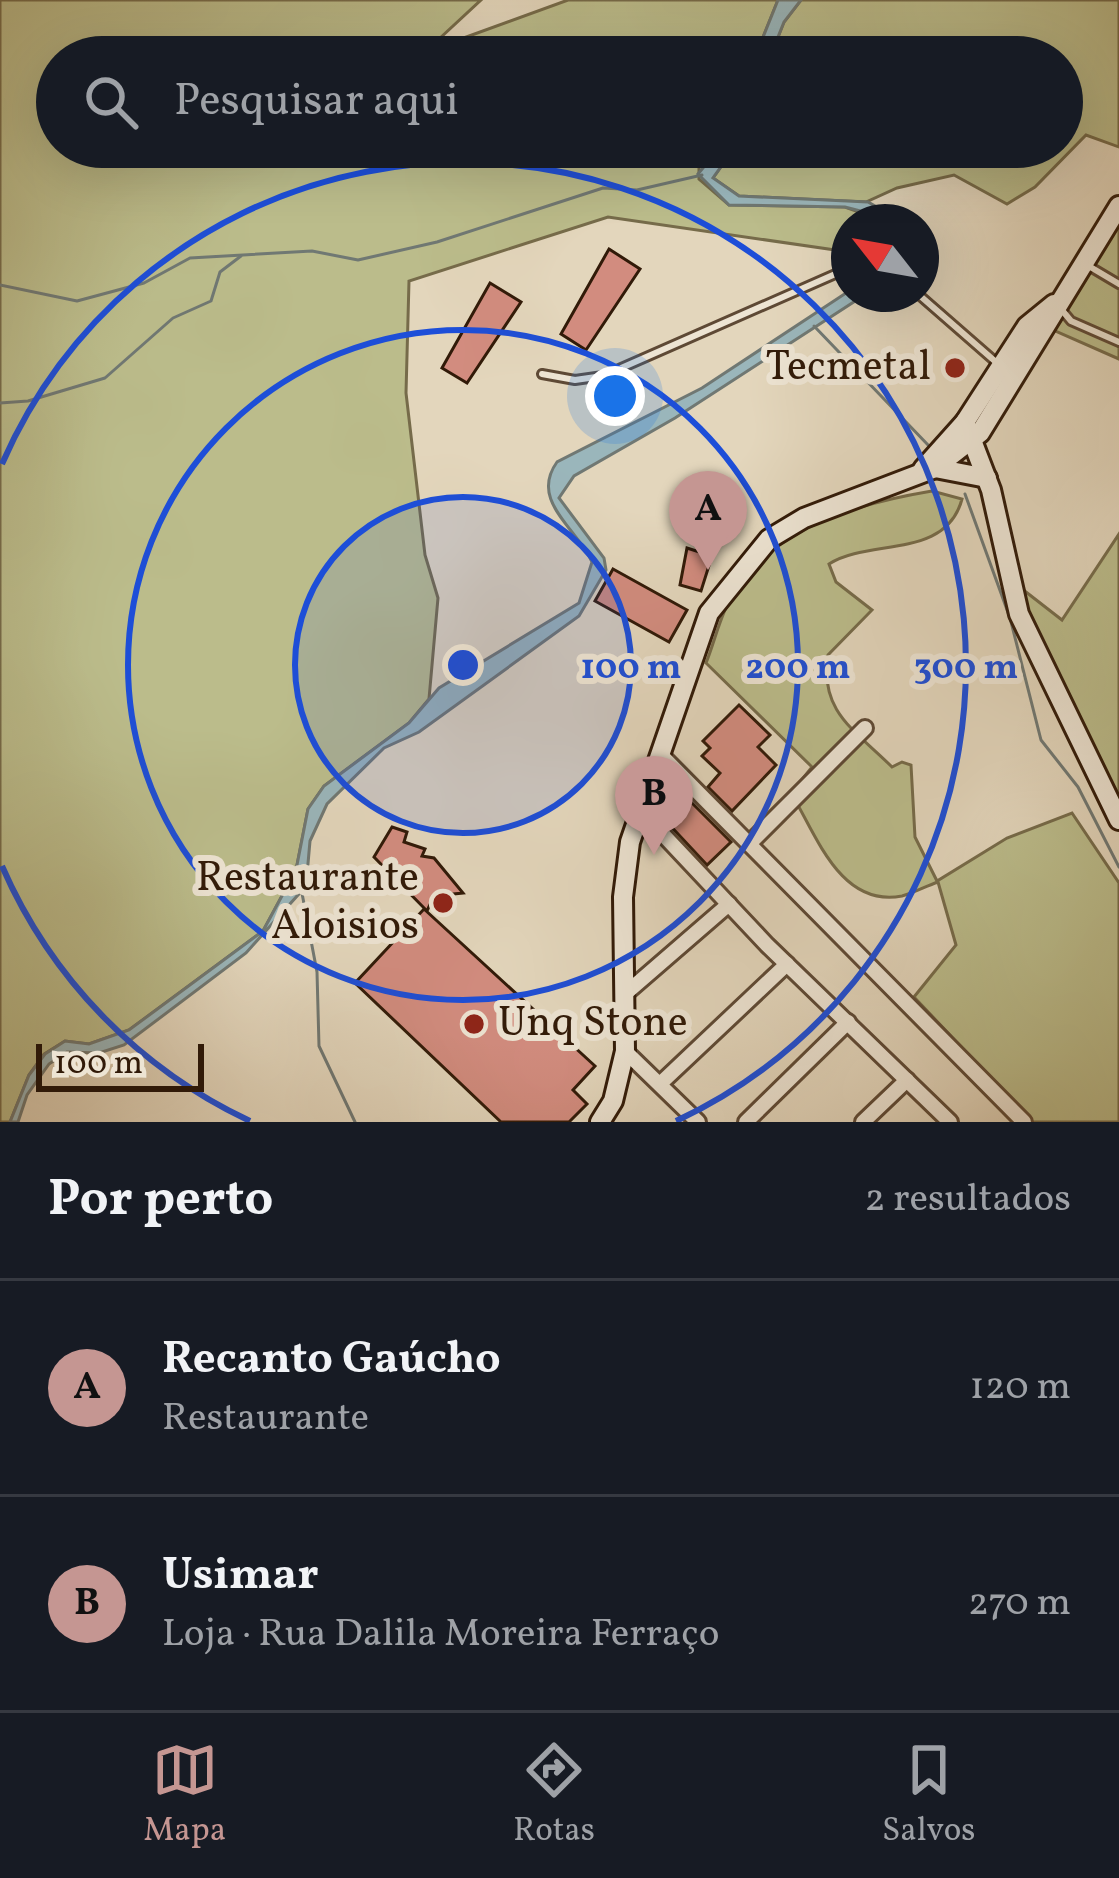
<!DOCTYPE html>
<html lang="pt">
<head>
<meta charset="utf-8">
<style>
  :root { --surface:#171b24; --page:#242831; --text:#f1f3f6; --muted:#9ea1a6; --line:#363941; --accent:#c59692 }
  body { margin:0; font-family:Vollkorn,serif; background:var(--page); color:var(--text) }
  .compass { position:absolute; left:831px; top:204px; width:108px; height:108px; border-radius:50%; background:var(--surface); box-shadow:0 12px 48px #0002; rotate:301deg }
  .scale { position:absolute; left:36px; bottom:30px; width:168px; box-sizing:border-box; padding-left:12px; border:6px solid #311a08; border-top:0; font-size:33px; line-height:42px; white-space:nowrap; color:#311a08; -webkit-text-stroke:9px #ede4d3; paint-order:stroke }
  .you { position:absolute; left:615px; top:396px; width:42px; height:42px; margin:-30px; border:9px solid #fff; border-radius:50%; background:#1a73e8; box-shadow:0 0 0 18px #1a73e833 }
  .badge { display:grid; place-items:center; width:78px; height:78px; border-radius:50%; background:var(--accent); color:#111; font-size:39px; font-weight:700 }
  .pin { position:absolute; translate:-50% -99px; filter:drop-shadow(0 3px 6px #0008) }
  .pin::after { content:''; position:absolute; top:63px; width:42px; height:36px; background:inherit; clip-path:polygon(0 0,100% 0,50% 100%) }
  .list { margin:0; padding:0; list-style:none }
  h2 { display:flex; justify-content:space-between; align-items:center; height:156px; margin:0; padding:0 48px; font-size:51px }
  h2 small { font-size:39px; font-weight:400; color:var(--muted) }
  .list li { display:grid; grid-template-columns:78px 1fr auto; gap:36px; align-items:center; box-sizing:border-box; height:216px; padding:0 48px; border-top:3px solid var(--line) }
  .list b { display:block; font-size:45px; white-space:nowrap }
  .list p { margin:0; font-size:39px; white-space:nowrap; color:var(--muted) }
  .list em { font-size:39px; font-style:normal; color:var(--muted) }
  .icon { flex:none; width:66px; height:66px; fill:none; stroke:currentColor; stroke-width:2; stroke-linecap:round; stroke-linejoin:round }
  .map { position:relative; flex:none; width:1119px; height:1122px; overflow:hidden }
  .search { position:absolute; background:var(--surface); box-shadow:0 12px 48px #0002; left:36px; right:36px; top:36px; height:132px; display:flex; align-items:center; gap:30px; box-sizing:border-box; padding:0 42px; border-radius:66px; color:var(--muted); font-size:45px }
  .sheet { height:588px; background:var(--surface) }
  nav { display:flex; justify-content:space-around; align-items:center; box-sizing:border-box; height:168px; border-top:3px solid var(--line); background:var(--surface); font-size:33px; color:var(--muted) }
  nav a { display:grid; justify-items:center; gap:6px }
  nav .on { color:var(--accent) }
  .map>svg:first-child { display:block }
  .green { fill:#bbbc8b; stroke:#766b4a; stroke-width:3 }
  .water { fill:#9ab6bb; stroke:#707873; stroke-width:3 }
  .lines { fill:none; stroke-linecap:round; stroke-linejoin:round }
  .stream { stroke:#707873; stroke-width:3 }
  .building { fill:#d28c7f; stroke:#311a08; stroke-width:3 }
  .lane-casing { stroke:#5e4935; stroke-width:12 }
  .street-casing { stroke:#5e4935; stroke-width:20 }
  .secondary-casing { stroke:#311a08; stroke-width:24 }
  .lane { stroke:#ede4d3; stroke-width:6 }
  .street { stroke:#ede4d3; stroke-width:14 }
  .secondary { stroke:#ede4d3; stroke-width:18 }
  .ring { fill:none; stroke:#1d4ed8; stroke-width:6 }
  .poi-dot { fill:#8f2418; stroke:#ede4d3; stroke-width:4.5 }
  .labels { text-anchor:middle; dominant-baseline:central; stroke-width:12; stroke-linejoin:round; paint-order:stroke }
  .poi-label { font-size:42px; fill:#311a08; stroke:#ede4d3; text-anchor:end }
  .centre { fill:#1d4ed8; stroke:#ede4d3; stroke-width:6 }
  .ring-label { font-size:36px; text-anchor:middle; font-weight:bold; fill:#1d4ed8; stroke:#ede4d3; stroke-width:12; stroke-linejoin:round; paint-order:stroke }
</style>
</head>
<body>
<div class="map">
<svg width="1119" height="1122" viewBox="0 0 1119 1122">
  <rect width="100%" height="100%" fill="#e3d6bc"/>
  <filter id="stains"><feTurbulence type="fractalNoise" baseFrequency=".00167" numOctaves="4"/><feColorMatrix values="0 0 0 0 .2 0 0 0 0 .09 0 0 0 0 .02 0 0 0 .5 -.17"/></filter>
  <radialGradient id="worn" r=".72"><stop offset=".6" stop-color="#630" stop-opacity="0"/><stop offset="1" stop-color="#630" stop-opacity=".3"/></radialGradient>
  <g class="green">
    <polygon points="0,0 481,0 425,52 568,0 778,0 755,57 57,57 57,147 720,147 699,168 699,179 729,205 845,207 887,222 849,222 849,252 608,217 409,281 406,393 425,555 438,598 429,699 409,723 324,786 308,809 296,870 263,931 129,1030 89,1044 65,1041 44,1054 29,1075 10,1122 0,1122"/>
    <polygon points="801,0 1119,0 1119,147 1086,135 1035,187 1007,204 954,175 897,188 866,202 739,196 713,178 735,147 1062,147 1062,57 770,57 784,22"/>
    <polygon points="1119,218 1119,359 1051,329"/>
    <path d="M932 491 962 499C946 560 869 538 829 564L836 582 872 610 828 655C819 712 855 730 892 767L902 762 911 765 915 837 937 881 1007 838 1072 813 1119 883V1122H1032L914 997 956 945 938 882C926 886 914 893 902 896 840 908 816 834 791 793L812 767 706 663C715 641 721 612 734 592 776 526 860 503 932 491Z"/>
    <polygon points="1119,534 1119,810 1044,656 1017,585 1062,620"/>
  </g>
  <g class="water">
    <polygon points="778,0 801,0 784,22 770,57 755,57"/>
    <polygon points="720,147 735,147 713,178 739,196 868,202 903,222 845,207 729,205 698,174"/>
    <path d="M849 291 866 294 675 418 574 476 559 498 604 558 606 570 579 616 419 732 384 748 327 804 310 841 306 886 246 953 124 1045 99 1053 67 1052 49 1064 27 1095 18 1122H10L29 1075 45 1054 65 1041 89 1044 129 1030 263 931 296 870 308 809 324 786 409 723 439 688 579 603 592 562C577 528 529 501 557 462L702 388Z"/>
  </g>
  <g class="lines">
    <g class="stream">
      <polyline points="0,285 77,301 144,283 190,258 312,251 358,260 437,242 603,188 637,190 702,175"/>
      <polyline points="814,326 929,446"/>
      <polyline points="0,403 28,401 105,378 173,318 211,301 220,272 241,256"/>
      <polyline points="965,494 1010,618 1041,740 1078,787 1119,867"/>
      <polyline points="301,888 317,972 319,1046 355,1122"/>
    </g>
  </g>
  <g class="building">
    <polygon points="609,249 640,269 586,350 561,334"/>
    <polygon points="490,283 521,302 467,383 442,368"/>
    <polygon points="687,548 712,556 701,591 680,585"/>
    <polygon points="613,569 687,610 669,642 595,601"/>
    <polygon points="739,705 770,735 758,747 776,765 732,811 708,787 720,773 702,756 710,748 703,741"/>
    <polygon points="686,797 731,842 707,865 664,819"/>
    <polygon points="392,827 407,832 404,842 425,849 422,856 434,858 463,893 434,896 427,911 374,857"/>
    <polygon points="424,909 595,1066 573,1090 587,1104 569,1122 501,1122 355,983"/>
  </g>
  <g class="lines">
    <g class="lane-casing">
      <g id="lane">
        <polyline points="1087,265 1119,284"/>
        <polyline points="918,294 997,363"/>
        <polyline points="1061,309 1071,321 1119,342"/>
        <polyline points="542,374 575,380 603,376 849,268"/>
      </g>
    </g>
    <g class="street-casing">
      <g id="street">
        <polyline points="661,755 1024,1122"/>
        <polyline points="640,810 767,945 950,1122"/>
        <polyline points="749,844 865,728"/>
        <polyline points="625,994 729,904"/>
        <polyline points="625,1051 698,1122"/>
        <polyline points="662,1082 787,964"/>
        <polyline points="746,1122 848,1022"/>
        <polyline points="863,1122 907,1080"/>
      </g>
    </g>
    <g class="secondary-casing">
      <g id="secondary">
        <polyline points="965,422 991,490 1019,614 1119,820"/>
        <polyline points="935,468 987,478"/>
        <polyline points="923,469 965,422 1027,326 1054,304"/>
        <polyline points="600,1122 613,1101 625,1051 623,897 630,842 709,613 769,539 804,518 935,468 980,433 1119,206"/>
      </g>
    </g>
    <use href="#lane" class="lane"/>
    <use href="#street" class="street"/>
    <use href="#secondary" class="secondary"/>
  </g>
  <circle cx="463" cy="665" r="168" fill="#1d4ed8" fill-opacity=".12"/>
  <g class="ring">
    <circle cx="463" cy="665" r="168"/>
    <circle cx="463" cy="665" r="335"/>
    <path d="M250 1121A503 503 0 0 1 2 866M2 464A503 503 0 1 1 676 1121"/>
  </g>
  <g class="poi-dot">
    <circle cx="955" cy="368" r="12"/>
    <circle cx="443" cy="903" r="12"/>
    <circle cx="474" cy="1024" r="12"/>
  </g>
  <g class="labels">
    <g class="poi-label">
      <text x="931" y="368">Tecmetal</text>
      <text x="419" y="879">Restaurante<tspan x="419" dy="48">Aloisios</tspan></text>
      <text x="498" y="1024" text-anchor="start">Unq Stone</text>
    </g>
  </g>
  <circle cx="463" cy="665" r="18" class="centre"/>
  <g class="ring-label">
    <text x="631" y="678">100 m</text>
    <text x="798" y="678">200 m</text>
    <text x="966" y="678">300 m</text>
  </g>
  <rect width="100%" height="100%" filter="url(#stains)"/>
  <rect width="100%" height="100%" fill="url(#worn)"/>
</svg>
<svg class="compass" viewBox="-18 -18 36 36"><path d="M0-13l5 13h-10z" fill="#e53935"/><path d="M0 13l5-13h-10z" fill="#9ea1a6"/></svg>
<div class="scale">100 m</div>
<div class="you"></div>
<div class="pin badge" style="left:708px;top:570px">A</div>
<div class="pin badge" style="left:654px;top:855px">B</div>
<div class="search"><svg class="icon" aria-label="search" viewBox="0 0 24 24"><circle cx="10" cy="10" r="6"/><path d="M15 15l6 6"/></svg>Pesquisar aqui</div>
</div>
<section class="sheet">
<h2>Por perto<small>2 resultados</small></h2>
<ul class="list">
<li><span class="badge">A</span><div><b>Recanto Gaúcho</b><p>Restaurante</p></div><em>120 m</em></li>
<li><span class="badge">B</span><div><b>Usimar</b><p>Loja · Rua Dalila Moreira Ferraço</p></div><em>270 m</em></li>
</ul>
</section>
<nav>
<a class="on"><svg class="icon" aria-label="map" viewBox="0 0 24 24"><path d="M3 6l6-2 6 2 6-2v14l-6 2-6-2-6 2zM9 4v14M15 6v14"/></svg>Mapa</a>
<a><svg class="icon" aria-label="directions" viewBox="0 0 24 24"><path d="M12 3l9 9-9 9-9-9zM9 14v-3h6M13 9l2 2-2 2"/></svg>Rotas</a>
<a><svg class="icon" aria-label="saved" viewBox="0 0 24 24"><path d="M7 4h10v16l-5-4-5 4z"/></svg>Salvos</a>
</nav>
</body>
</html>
